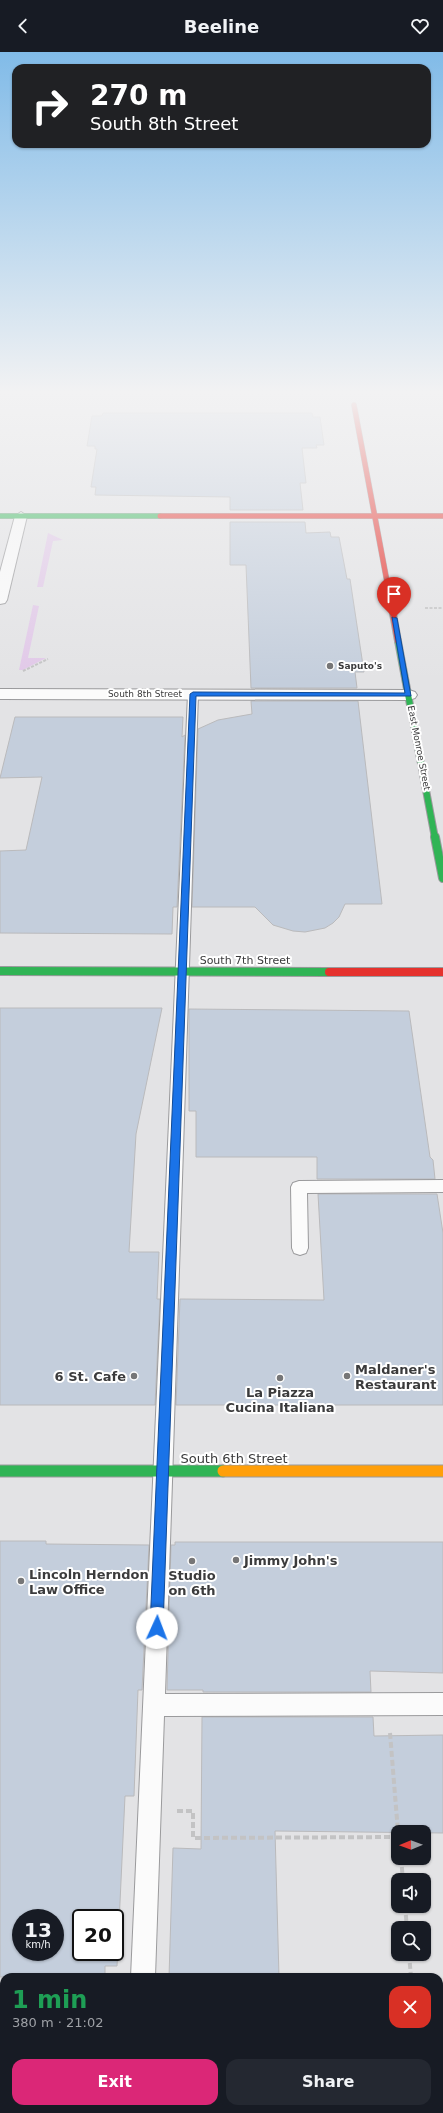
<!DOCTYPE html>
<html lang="en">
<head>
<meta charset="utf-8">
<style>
	body { margin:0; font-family:"DejaVu Sans",sans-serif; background:#242831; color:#f1f3f6; height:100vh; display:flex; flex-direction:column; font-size:15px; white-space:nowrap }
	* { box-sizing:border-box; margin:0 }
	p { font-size:13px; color:#9ea1a6 }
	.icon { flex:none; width:22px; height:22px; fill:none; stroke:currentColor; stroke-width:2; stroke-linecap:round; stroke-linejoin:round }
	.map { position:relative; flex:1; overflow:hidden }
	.panel { position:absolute; left:0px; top:1921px; width:443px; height:140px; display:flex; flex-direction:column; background:#171b24; border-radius:12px 12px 0 0; box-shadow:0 1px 3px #0004 }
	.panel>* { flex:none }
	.hud { position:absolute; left:12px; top:12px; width:419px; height:84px; border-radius:12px; box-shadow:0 1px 3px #0004; background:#202124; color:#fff; overflow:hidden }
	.needle { width:26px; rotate:269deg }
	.buttons { position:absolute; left:391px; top:1773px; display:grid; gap:8px }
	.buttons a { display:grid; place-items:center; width:40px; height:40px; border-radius:8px; background:#171b24; box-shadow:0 1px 3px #0004; font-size:20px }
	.speed { position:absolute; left:12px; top:1857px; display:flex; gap:8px; font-size:20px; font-weight:700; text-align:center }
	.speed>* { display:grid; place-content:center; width:52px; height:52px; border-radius:50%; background:#171b24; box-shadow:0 1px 3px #0004; line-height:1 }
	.speed small { font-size:10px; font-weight:400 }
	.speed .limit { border:2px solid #111; border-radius:6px; background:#fff; color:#111 }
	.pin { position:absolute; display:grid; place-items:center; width:34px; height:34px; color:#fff; margin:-41px -17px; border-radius:50% 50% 50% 0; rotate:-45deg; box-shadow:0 0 4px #0007 }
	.pin .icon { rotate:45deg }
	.me { position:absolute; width:44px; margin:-22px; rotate:2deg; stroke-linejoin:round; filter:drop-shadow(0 0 3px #0008) }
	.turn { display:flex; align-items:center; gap:14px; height:84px; padding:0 12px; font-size:18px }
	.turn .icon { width:52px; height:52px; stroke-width:2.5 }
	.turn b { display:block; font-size:28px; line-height:34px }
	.round { display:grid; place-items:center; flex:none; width:42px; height:42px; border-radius:12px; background:#242831 }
	.overview { display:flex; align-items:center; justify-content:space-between; height:68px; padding:0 12px }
	h1 { font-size:24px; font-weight:700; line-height:30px; color:#1e9e55 }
	.cta { display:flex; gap:8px; margin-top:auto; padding:8px 12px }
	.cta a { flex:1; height:46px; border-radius:12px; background:#db2777; color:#fff; font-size:16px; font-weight:700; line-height:46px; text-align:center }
	.cta a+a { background:#242831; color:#f1f3f6 }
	header { display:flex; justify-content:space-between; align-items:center; height:52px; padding:0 12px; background:#171b24; font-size:18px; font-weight:700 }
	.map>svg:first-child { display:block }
</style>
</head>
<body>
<header><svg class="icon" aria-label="back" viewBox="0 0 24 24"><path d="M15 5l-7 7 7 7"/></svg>Beeline<svg class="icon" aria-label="heart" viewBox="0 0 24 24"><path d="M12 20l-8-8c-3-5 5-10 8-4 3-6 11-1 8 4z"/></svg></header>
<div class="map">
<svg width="443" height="2061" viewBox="0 0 443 2061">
	<rect width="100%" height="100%" fill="#e3e3e5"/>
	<g fill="#e1c8e8">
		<path d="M 48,481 L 63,488 L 53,489 L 43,535 L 37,535 Z"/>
		<path d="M 33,553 L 39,554 L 28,606 L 46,606 L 23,618 L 19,618 Z"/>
	</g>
	<path fill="#87c5e9" d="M 327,2057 L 378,2057 L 379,2061 L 327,2061 Z"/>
	<g fill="#c4cedc" stroke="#bababc" fill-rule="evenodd">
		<path d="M 103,361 L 312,361 L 313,365 L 320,365 L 324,393 L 316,393 L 317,396 L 302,396 L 306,431 L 300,431 L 303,458 L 230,458 L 230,445 L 95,443 L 96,435 L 91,435 L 97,397 L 95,397 L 95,394 L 87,394 L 92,364 L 102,364 Z"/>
		<path d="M 230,470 L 305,470 L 306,481 L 330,480 L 331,485 L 339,485 L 347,527 L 350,527 L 364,620 L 355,620 L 357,636 L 251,636 L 246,513 L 230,513 Z"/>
		<path d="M 251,649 L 358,649 L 382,852 L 345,852 L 339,865 L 333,871 L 325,876 L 305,880 L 293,879 L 273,873 L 255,855 L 192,855 L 198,677 L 218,668 L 252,662 Z"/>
		<path d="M 15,665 L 183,665 L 182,685 L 185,683 L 177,855 L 173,855 L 172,882 L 0,881 L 0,799 L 26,798 L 42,725 L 0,726 Z"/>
		<path d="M 0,956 L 162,956 L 136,1082 L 129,1200 L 159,1200 L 157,1247 L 160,1247 L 155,1353 L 0,1353 Z"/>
		<path d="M 189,957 L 409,959 L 430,1105 L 433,1108 L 435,1127 L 317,1127 L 317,1105 L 196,1105 L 196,1059 L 189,1059 Z"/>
		<path d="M 318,1142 L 437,1142 L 443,1181 L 443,1353 L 176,1353 L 180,1247 L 324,1248 Z"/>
		<path d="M 0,1489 L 46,1489 L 46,1492 L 149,1493 L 142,1638 L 138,1638 L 134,1744 L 125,1744 L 117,1914 L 105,1914 L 105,1925 L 0,1925 ZM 21,1866 L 55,1866 L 55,1900 L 21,1900 ZM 81,1866 L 115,1866 L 115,1900 L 81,1900 Z"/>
		<path d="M 175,1490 L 443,1490 L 443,1621 L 370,1619 L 371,1640 L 203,1640 L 203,1638 L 167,1638 L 171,1493 L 175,1493 Z"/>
		<path d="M 202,1665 L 373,1665 L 374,1684 L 443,1683 L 443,1781 L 275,1779 L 279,1925 L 169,1925 L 173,1796 L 201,1797 Z"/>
	</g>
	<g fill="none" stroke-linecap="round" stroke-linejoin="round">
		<defs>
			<g id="lane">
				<path d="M 193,639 L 198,642 L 165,1642 L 443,1641 L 443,1663 L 164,1664 L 155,1925 L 131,1925 L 188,642 Z"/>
				<path d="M 443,1128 L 443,1140 L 307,1141 L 308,1196 L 306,1201 L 300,1203 L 294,1201 L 292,1196 L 291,1135 L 293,1131 L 299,1129 Z"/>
				<rect x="125" y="2057" width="26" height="4"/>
			</g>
			<g id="street">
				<path d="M 21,460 L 27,464 L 7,548 L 5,551 L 0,552 L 0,520 L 15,464 Z"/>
				<path d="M 0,637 L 409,638 L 415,640 L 417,643 L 415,646 L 409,648 L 0,647 Z"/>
			</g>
			<path id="fast-far3" d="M 0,464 L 160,464"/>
			<path id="fast-far2" d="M 398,589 L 435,786"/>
			<g id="fast-far1">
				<path d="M 435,785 L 443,826"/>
				<path d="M 0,919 L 329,920"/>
			</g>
			<path id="fast" d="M 0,1419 L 223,1419"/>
			<path id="slow" d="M 223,1419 L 443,1419"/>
			<g id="jam-far2">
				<path d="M 354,353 L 388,535"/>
				<path d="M 160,464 L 443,464"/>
			</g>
			<path id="jam-far1" d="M 388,534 L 398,589"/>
			<path id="jam" d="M 329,920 L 443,920"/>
		</defs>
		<use href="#lane" stroke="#9a9a9c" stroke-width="2"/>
		<use href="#street" stroke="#9a9a9c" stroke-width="2"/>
		<use href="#fast-far3" stroke="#9a9a9c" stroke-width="6"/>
		<use href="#fast-far2" stroke="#9a9a9c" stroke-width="8"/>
		<use href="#fast-far1" stroke="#9a9a9c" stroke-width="10"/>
		<use href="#fast" stroke="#9a9a9c" stroke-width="13"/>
		<use href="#slow" stroke="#9a9a9c" stroke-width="13"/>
		<use href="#jam-far2" stroke="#9a9a9c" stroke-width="6"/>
		<use href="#jam-far1" stroke="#9a9a9c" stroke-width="8"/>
		<use href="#jam" stroke="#9a9a9c" stroke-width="10"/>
		<g stroke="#c3c3c4" stroke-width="2" stroke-dasharray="3 1.5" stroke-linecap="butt">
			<path d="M 425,556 L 443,556"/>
			<path d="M 23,619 L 48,607"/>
		</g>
		<g stroke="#c3c3c4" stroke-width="4" stroke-dasharray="6 3" stroke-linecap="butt">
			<path d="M 390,1681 L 398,1780"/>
			<path d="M 177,1759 L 193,1759 L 193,1786 L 398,1785"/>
			<path d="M 401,1806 L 403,1828"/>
			<path d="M 405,1854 L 407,1876"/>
			<path d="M 409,1902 L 411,1925"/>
			<path d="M 422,2057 L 423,2061"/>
		</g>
		<use href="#lane" fill="#fbfbfb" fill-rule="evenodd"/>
		<use href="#street" fill="#fbfbfb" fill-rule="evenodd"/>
		<use href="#fast-far3" stroke="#30b455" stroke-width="5"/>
		<use href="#fast-far2" stroke="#30b455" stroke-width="6"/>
		<use href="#fast-far1" stroke="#30b455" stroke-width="8"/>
		<use href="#fast" stroke="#30b455" stroke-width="11"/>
		<use href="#slow" stroke="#ff9f0a" stroke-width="11"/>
		<use href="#jam-far2" stroke="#e5322d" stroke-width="5"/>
		<use href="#jam-far1" stroke="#e5322d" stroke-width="6"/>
		<use href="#jam" stroke="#e5322d" stroke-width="8"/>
	</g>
	<linearGradient id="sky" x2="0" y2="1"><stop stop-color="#81bbe8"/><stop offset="0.54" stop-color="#f2f2f3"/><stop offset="1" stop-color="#f2f2f3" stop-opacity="0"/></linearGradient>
	<rect width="443" height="629" fill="url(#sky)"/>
	<path fill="#1a73e8" stroke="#114b97" d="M 392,565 L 397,566 L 411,644 L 196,644 L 163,1576 L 161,1580 L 157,1582 L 152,1580 L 150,1576 L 190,642 L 193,640 L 405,641 Z"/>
	<g fill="#767677" stroke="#fff" stroke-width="1.5">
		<circle cx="330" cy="614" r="4"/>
		<circle cx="134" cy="1324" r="4"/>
		<circle cx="347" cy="1324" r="4"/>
		<circle cx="280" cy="1326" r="4"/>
		<circle cx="236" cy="1508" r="4"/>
		<circle cx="192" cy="1509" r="4"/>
		<circle cx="21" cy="1529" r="4"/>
	</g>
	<g text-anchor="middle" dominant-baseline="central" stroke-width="4" stroke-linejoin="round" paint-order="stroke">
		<g font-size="9" font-weight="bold" fill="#3b3b3c" stroke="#fff" text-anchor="start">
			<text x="338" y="614">Saputo's</text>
		</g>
		<g font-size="9" fill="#3b3b3c" stroke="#fff">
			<text x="145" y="642">South 8th Street</text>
			<text transform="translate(419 696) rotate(79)">East Monroe Street</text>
		</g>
		<g font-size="11" fill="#3b3b3c" stroke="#fff">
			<text x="245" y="908">South 7th Street</text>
		</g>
		<g font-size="13" font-weight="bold" fill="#3b3b3c" stroke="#fff" text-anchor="start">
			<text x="355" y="1317">Maldaner's<tspan x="355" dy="15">Restaurant</tspan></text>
			<text x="126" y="1324" text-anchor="end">6 St. Cafe</text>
			<text x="280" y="1340" text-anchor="middle">La Piazza<tspan x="280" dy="15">Cucina Italiana</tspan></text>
			<text x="244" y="1508">Jimmy John's</text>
			<text x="29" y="1522">Lincoln Herndon<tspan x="29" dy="15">Law Office</tspan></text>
			<text x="192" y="1523" text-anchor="middle">Studio<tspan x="192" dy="15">on 6th</tspan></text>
		</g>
		<g font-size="13" fill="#3b3b3c" stroke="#fff">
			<text x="234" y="1406">South 6th Street</text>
		</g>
	</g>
</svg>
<div class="buttons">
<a><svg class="needle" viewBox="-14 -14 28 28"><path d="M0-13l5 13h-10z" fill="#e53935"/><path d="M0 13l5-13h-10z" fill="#9ea1a6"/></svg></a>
<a><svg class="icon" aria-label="sound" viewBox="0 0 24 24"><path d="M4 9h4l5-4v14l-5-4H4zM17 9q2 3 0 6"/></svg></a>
<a><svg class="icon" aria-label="search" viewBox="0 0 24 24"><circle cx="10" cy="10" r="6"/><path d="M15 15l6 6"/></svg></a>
</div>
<div class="speed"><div>13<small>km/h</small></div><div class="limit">20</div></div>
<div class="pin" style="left:394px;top:566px;background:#d93025"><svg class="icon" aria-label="arrive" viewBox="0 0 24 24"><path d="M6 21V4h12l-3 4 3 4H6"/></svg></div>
<svg class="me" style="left:157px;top:1576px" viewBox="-20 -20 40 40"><circle r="19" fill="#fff"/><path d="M0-13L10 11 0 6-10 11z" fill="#1a73e8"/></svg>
<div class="hud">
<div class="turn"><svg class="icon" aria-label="right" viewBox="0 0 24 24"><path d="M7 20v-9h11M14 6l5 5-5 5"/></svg><div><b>270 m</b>South 8th Street</div></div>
</div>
<section class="panel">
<div class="overview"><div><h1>1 min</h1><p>380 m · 21:02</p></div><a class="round" style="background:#d93025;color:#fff"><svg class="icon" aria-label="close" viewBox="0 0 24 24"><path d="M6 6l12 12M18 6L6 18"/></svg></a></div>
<div class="cta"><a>Exit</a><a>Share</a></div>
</section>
</div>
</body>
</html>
